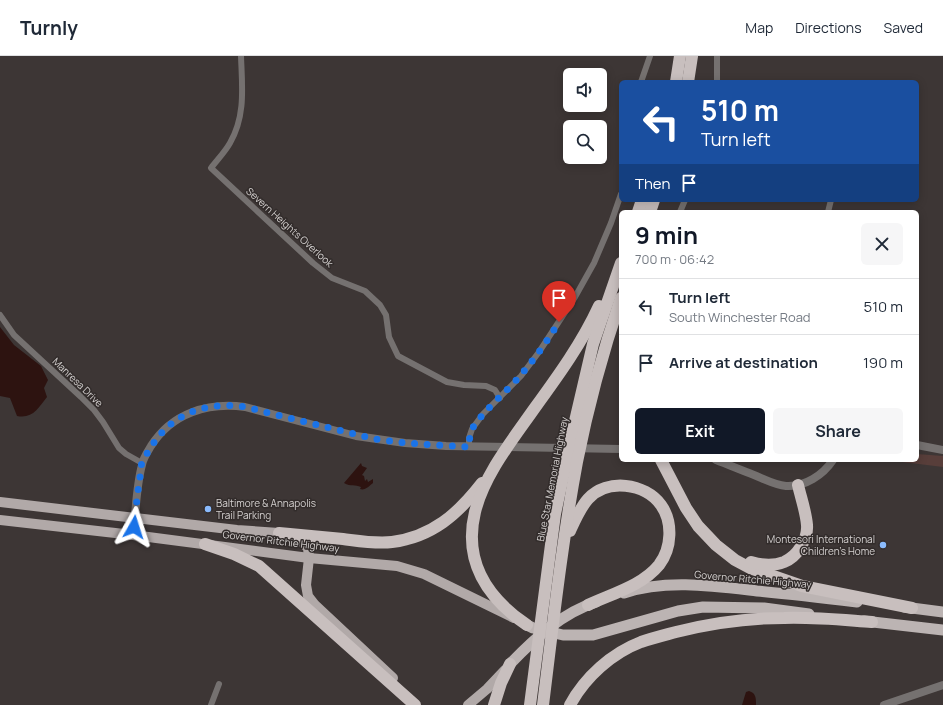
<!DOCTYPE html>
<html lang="en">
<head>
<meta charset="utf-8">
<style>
	body { margin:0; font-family:Manrope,sans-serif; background:#f6f6f7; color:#1f2937; height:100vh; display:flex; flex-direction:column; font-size:15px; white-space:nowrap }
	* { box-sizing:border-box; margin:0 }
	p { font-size:13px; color:#747a83 }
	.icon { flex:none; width:22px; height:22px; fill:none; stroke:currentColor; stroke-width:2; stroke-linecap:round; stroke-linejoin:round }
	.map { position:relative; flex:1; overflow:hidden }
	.details { position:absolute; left:619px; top:154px; width:300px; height:252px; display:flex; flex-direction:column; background:#fff; border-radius:6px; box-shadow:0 2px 10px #0003 }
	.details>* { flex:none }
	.hud { position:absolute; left:619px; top:24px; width:300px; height:122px; border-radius:6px; box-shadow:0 2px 10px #0003; background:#1a4fa0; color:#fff; overflow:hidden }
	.fabs { position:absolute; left:563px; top:12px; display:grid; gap:8px }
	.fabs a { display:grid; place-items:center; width:44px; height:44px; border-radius:6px; background:#fff; box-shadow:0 2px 10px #0003; font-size:20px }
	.pin { position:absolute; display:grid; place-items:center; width:34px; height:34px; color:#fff; margin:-41px -17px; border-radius:50% 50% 50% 0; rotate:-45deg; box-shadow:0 0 4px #0007 }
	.pin .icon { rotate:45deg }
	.me { position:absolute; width:44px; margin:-22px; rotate:6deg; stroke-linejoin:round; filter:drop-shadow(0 0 3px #0008) }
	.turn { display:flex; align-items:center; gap:14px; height:84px; padding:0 16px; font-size:18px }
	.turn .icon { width:52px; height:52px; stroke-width:2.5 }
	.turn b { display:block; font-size:28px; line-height:34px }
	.then { display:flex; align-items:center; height:38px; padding:0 16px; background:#0003; gap:8px; font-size:15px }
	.round { display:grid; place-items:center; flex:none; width:42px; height:42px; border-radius:6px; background:#f6f6f7 }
	.head { display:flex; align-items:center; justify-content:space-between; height:68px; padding:0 16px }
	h1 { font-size:24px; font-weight:700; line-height:30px; color:#111827 }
	.cta { display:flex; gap:8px; margin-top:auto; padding:8px 16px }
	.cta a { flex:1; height:46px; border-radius:6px; background:#111827; color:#fff; font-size:16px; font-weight:700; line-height:46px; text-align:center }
	.cta a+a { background:#f6f6f7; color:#1f2937 }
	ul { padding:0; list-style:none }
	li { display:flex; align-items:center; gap:12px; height:56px; padding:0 16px; border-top:1px solid #e0e1e3 }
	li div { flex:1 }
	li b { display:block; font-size:15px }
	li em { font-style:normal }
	header { display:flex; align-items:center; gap:24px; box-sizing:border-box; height:56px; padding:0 20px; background:#fff; border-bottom:1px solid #e0e1e3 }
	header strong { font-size:19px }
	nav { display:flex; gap:22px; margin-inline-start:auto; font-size:14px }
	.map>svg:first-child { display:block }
</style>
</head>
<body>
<header>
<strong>Turnly</strong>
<nav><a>Map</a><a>Directions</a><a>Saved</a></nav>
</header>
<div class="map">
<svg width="943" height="649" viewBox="0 0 943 649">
	<rect width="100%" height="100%" fill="#3d3635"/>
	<path fill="#583e3a" d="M 917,398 L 943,400 L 943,411 L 886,404 L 917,404 Z"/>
	<g fill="#2d1310">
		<path d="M 0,271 L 14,289 L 41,310 L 48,324 L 44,332 L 47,341 C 38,352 33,363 17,360 L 10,342 L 0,340 Z"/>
		<path d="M 361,407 L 362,410 L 367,412 L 362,419 L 364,420 L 365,425 L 367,423 L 368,426 L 373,423 L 373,427 C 369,430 365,435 360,433 L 361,431 C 355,428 351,431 344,427 Z"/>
		<path d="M 749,635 C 756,637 756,642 756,649 L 742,649 L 746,636 Z"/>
	</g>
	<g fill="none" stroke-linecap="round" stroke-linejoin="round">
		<g stroke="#757170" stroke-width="6">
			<path d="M 241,0 C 242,30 246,59 230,87 C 225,96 217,104 211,112 L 313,207 L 332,222 L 365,235 L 380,249 L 386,259 L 389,281 L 398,300 L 447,326 L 464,329 L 486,330 L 495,334 L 500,342"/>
			<path d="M 717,0 L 717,26"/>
			<path d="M 641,26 L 650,0"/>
			<path d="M 680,156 L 685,144"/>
			<path d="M 828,156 L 831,144"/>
			<path d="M 0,259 L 14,279 L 81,341 L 94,354 L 103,366 L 119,392 L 126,398 L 142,407"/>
			<path d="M 469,391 L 469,382 L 472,373 L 483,358 L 521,320 L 539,296 L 575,241 L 594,207 L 611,167 L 621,138"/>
			<path d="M 211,649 L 219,628"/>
		</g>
		<g stroke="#757170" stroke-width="8">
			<path d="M 917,389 L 943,394"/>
			<path d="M 716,404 C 729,409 741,414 754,419 C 764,423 775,429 786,430 C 805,431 823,419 833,404"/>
			<path d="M 133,479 C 136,456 136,431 142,409 C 143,402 148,395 151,390 C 172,357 208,346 245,351 L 356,380 L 405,387 L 446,390 L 621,393"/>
			<path d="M 884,649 L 943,629"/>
		</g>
		<g stroke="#b1a9a8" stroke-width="10">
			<path d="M 0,446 L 237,474 L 279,477 L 301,485 L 308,492 L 309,502 L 306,529 L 308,540 L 315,549 L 393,622"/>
			<path d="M 0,464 L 133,479 L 309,502 L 397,510 L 424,518 L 514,562"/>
			<path d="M 468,649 L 487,633 L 505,614"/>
		</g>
		<g stroke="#bcb4b3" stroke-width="11">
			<path d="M 624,537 C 665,523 714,530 757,535 C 790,538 824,542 857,546"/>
			<path d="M 904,551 L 943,556"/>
			<path d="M 864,565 L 943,574"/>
			<path d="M 527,569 L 533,572 L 563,579 L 593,579 L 678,555 L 703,551 L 764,552 L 809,558"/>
			<path d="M 510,608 C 534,583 562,557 596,546"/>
		</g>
		<g stroke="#c8bfbe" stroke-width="12">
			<path d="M 676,26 L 680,0"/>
			<path d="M 688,26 L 692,0"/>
			<path d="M 638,156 L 642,144"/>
			<path d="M 650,156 L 654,144"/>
			<path d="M 661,404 L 686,452 L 698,470 L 716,489 L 735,504 L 750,512 L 802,530 L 912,552"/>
			<path d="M 570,475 C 575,464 580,452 588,443 C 607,422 645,427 661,449 C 673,466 672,492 659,509 C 642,530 611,538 588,549"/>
			<path d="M 279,477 C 300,479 322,481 343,483 C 359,485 376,488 392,486 C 432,481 458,458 482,427"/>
			<path d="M 205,488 L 234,498 L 259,510 L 415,649"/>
			<path d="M 751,506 C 761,509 774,510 784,506 C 798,500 808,483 807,469 C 806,456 801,442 798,429"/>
			<path d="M 527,569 C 487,542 463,505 475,456 C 484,419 513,383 534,353 C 558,320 582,287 599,250"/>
			<path d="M 494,649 L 501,627 L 510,608"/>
			<path d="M 530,649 L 555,458 L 572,378 L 593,288 L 621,207"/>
			<path d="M 543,649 C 553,568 562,486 577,406 C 588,350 603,295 621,242"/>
			<path d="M 570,649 C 585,621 612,597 641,586 C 653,582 665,579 676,576 C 712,567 748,562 784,562 C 814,561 843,564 872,566"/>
		</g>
	</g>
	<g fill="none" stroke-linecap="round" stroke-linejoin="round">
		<path stroke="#1a73e8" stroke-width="7" stroke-dasharray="0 12.6" d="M 134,471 C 136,454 137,438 140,422 C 140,417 140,412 142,407 C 144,402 148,396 151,391 C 172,357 207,345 245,351 L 375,383 L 405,387 L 469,391 C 469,385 470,378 472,373 C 482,356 506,336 519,321 C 534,304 547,285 559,266"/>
	</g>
	<g fill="#8abafc" stroke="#322c2b" stroke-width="1.5">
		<circle cx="208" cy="453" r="4"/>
		<circle cx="883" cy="489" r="4"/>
	</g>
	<g text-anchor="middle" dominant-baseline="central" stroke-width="3" stroke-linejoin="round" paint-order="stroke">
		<g font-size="10" fill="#d5d1d0" stroke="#322c2b">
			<text transform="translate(290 171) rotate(42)">Severn Heights Overlook</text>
			<text transform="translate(78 326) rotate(44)">Manresa Drive</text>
			<text transform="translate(552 423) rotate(-79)">Blue Star Memorial Highway</text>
			<text transform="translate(281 485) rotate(7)">Governor Ritchie Highway</text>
			<text transform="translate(753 523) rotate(5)">Governor Ritchie Highway</text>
		</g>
		<g font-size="10" fill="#d5d1d0" stroke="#322c2b" text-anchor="start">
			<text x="216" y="447">Baltimore &amp; Annapolis<tspan x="216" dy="12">Trail Parking</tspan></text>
			<text x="875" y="483" text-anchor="end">Montesori International<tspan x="875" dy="12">Children's Home</tspan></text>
		</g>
	</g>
</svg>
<div class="fabs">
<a><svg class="icon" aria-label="sound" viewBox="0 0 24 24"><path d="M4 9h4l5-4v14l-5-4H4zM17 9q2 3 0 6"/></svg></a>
<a><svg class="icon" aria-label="search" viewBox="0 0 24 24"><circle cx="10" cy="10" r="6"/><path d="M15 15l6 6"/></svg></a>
</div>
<div class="pin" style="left:559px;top:266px;background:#d93025"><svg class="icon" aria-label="arrive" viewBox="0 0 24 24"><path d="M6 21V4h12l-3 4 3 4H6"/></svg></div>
<svg class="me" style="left:134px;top:471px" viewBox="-20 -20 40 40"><path d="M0-17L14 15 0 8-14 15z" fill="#1a73e8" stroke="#fff" stroke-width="4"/></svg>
<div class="hud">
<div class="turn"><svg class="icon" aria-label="left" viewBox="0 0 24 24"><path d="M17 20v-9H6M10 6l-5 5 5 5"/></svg><div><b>510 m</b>Turn left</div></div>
<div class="then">Then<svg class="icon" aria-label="arrive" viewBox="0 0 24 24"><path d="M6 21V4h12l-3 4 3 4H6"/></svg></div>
</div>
<section class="details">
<div class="head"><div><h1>9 min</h1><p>700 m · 06:42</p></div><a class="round"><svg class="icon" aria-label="close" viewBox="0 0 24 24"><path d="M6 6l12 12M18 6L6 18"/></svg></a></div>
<ul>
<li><svg class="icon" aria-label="left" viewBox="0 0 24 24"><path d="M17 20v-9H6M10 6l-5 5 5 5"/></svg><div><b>Turn left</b><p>South Winchester Road</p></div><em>510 m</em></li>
<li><svg class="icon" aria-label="arrive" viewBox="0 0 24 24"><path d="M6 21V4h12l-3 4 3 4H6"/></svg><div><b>Arrive at destination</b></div><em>190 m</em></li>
</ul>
<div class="cta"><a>Exit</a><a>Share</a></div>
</section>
</div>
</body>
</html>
